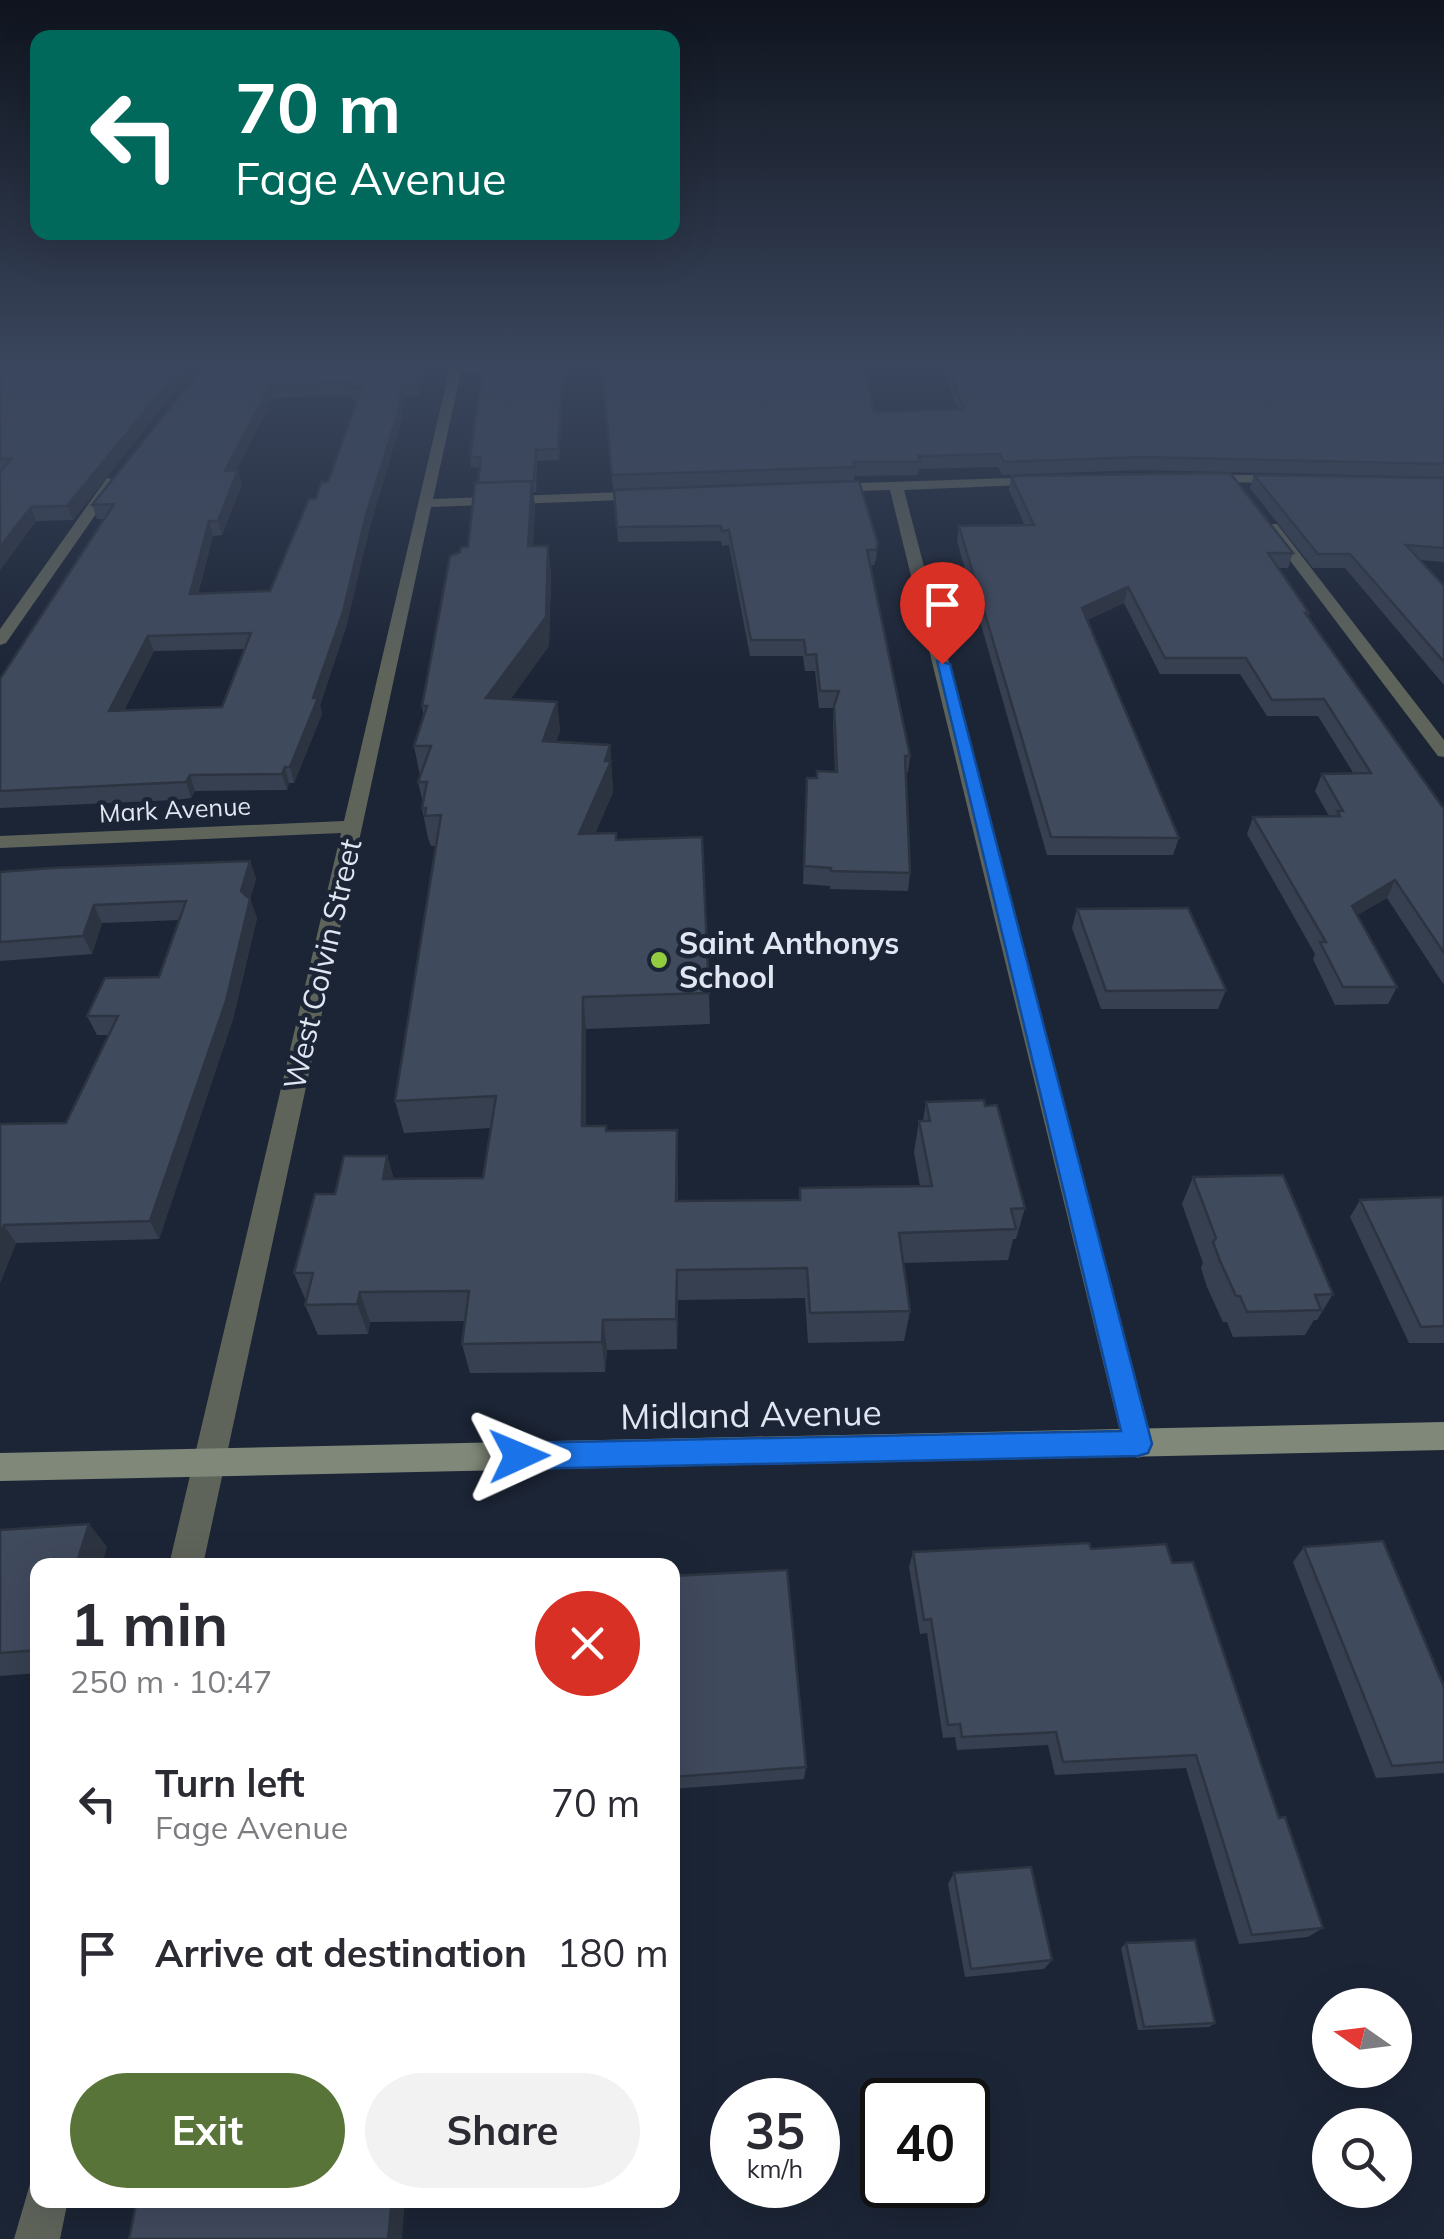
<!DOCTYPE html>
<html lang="en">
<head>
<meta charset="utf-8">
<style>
	body { margin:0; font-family:Mulish,sans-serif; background:#f2f2f3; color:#2b2b33; height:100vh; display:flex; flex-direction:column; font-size:38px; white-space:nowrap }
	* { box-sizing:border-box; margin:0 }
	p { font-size:32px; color:#7c7c81 }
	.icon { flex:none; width:55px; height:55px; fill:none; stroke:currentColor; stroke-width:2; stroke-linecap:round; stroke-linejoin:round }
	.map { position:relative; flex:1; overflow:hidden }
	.details { position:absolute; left:30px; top:1558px; width:650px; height:650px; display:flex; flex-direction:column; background:#fff; border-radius:20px; box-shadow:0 10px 40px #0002 }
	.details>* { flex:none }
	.top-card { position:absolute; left:30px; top:30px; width:650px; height:210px; border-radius:20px; box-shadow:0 10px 40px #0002; background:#00695c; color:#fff; overflow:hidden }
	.needle { width:65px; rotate:284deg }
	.tools { position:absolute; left:1312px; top:1988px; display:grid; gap:20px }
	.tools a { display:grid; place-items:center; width:100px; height:100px; border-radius:50%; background:#fff; box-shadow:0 10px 40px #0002; font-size:50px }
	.speed { position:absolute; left:710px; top:2078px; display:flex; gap:20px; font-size:50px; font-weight:700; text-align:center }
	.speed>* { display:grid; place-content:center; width:130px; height:130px; border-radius:50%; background:#fff; box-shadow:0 10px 40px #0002; line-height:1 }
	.speed small { font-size:25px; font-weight:400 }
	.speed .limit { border:5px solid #111; border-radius:15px; background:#fff; color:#111 }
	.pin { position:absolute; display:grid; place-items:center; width:85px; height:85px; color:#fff; margin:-102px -42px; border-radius:50% 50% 50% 0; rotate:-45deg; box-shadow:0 0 10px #0007 }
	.pin .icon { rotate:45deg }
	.me { position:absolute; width:110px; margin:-55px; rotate:89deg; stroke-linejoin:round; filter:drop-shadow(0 0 8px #0008) }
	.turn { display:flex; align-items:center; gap:35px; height:210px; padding:0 40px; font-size:45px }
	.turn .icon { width:130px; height:130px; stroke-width:2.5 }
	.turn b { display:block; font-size:70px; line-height:85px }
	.round { display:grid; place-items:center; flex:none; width:105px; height:105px; border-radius:52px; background:#f2f2f3 }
	.head { display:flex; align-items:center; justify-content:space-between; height:170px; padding:0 40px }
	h1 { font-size:60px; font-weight:700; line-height:75px }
	.button { display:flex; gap:20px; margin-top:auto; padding:20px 40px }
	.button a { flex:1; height:115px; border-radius:60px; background:#597438; color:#fff; font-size:40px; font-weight:700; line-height:115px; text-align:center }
	.button a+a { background:#f2f2f3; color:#2b2b33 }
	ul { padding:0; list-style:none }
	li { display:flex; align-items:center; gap:30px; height:150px; padding:0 40px }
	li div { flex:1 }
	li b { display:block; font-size:38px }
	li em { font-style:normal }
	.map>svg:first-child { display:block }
</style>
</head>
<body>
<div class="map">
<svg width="1444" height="2239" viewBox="0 0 1444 2239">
	<rect width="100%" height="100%" fill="#1c2536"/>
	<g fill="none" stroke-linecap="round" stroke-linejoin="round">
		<g fill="#5f645b" fill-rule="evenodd">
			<path d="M 451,363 L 644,363 L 638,366 L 461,372 L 433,499 L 649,491 L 656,495 L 649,499 L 431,507 L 203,1565 L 169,1565 L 341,833 L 0,848 L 0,836 L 344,821 Z"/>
			<path d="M 1198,475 L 1283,475 L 1290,479 L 1283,483 L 1203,482 L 1196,478 Z"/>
			<path d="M 1043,477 L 1048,478 L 1048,484 L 904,490 L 1153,1444 L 1149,1454 L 1138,1458 L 1127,1454 L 1123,1444 L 890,490 L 829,492 L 822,488 L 829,484 Z"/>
			<path d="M 107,478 L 119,481 L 6,643 L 0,645 L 0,629 Z"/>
			<path d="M 1267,524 L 1277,524 L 1444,740 L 1444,757 L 1438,756 L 1267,530 Z"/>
			<path d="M 38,2181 L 38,2200 L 68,2200 L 60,2239 L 14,2239 L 30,2184 Z"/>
		</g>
		<path fill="#808879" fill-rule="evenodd" d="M 1444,1422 L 1444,1450 L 0,1481 L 0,1453 Z"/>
	</g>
	<g fill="#374050" fill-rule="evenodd">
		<path d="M 0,363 L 197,363 L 73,520 L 36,521 L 0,570 Z"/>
		<path d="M 206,363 L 428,363 L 418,396 L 404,397 L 401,422 L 369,530 L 346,627 L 320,705 L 322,714 L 294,783 L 289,783 L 287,790 L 195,791 L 191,798 L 175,800 L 0,808 L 0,679 L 104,519 L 97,519 L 92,505 ZM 351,395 L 352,400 L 358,400 L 328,482 L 316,499 L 270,591 L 198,594 L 213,536 L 222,535 L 242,484 L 236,471 L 273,398 ZM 245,649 L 222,707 L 124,710 L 154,651 Z"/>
		<path d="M 601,363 L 874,412 L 958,410 L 942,368 L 942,363 L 1444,363 L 1444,477 L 1141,470 L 1002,475 L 998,467 L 919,469 L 918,475 L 854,476 L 854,480 L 613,489 Z"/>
		<path d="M 563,368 L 564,378 L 559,460 L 537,461 L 536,492 L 533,492 L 535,507 L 533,546 L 548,546 L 551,574 L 549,646 L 510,699 L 557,702 L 560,731 L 556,741 L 610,745 L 613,792 L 595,833 L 616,840 L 709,993 L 710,1024 L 586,1029 L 586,1126 L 606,1126 L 607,1131 L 677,1130 L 678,1201 L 799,1200 L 800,1188 L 920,1186 L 914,1152 L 919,1121 L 923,1121 L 926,1102 L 985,1106 L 1025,1208 L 1016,1239 L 1013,1239 L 1008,1260 L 903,1263 L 910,1311 L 904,1341 L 808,1343 L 805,1298 L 678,1300 L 677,1349 L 607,1350 L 605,1372 L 470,1373 L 462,1344 L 465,1321 L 370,1322 L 368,1334 L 318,1335 L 305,1305 L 306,1301 L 294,1273 L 335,1194 L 387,1156 L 394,1179 L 483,1178 L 491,1128 L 404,1133 L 395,1101 L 436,846 L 431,846 L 428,838 L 422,808 L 423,803 L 418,782 L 420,776 L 414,746 L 424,717 L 422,706 L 460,552 L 468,547 L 480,468 L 471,467 L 470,456 Z"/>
		<path d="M 1254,475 L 1444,478 L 1444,562 L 1420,560 L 1444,586 L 1444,685 L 1345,568 L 1313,568 L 1250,488 Z"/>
		<path d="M 1011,476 L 1293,553 L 1288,568 L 1278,568 L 1309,613 L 1308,618 L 1444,809 L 1444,985 L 1387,898 L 1357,915 L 1397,987 L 1388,1004 L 1335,1005 L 1313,959 L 1315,954 L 1247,834 L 1253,817 L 1329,816 L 1315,791 L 1322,774 L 1354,774 L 1318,716 L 1267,716 L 1240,674 L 1160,674 L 1124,603 L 1087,620 L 1179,838 L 1173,855 L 1047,855 L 957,541 L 959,526 L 1025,526 L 1009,490 Z"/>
		<path d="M 614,490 L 878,544 L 876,559 L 874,565 L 870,565 L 910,756 L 908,772 L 906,772 L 910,873 L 908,891 L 830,889 L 830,886 L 803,884 L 807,778 L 817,778 L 835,772 L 833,723 L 834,708 L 819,708 L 815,671 L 805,671 L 803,656 L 750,656 L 729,545 L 722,546 L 721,541 L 618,542 Z"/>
		<path d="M 250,861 L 256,879 L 250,899 L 257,918 L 233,1019 L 159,1239 L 16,1243 L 0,1283 L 0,1124 L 66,1123 L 109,1035 L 97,1035 L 87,1016 L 159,977 L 179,920 L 102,923 L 92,954 L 0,961 L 0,872 Z"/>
		<path d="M 1077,909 L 1226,990 L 1218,1009 L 1101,1009 L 1072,928 Z"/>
		<path d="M 1193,1177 L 1333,1294 L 1317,1320 L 1314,1320 L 1305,1335 L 1233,1337 L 1227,1322 L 1223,1322 L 1207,1287 L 1201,1268 L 1203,1263 L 1182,1204 Z"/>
		<path d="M 1444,1198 L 1444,1343 L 1409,1343 L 1350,1217 L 1360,1200 Z"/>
		<path d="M 89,1524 L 107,1547 L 38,1565 L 38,1673 L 0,1676 L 0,1530 Z"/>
		<path d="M 1304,1547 L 1444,1687 L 1444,1773 L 1376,1778 L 1293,1562 Z"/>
		<path d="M 1091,1549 L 1172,1563 L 1323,1928 L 1308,1937 L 1239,1944 L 1186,1768 L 1055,1775 L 1048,1745 L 957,1750 L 955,1737 L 943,1738 L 927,1633 L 920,1634 L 909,1567 L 913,1552 Z"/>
		<path d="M 672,1576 L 806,1767 L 804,1779 L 672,1789 Z"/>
		<path d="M 954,1873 L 1052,1960 L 1044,1969 L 965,1977 L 948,1884 Z"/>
		<path d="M 1126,1943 L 1215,2023 L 1209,2027 L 1138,2030 L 1121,1948 Z"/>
	</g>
	<g fill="#2d3441">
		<path d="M 184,363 L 197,363 L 73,520 L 67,506 Z"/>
		<path d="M 423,363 L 428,363 L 418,396 L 416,384 Z"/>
		<path d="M 563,368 L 564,378 L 559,460 L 558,449 Z"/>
		<path d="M 402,384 L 404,397 L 401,422 L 369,530 L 346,627 L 320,705 L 322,714 L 294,783 L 290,767 L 313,698 Z"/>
		<path d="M 270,386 L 273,398 L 229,485 L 225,471 Z"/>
		<path d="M 238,470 L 242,484 L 222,535 L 218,521 Z"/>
		<path d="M 532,481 L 535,507 L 531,573 L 528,546 Z"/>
		<path d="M 31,507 L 36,521 L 0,570 L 0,547 Z"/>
		<path d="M 209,521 L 213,536 L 194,609 L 190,594 Z"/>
		<path d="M 548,546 L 551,574 L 549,646 L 490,728 L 486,698 Z"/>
		<path d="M 1128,587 L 1124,603 L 1078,624 L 1082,608 Z"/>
		<path d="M 148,636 L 154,651 L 116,727 L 109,711 Z"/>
		<path d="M 557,702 L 560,731 L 547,770 L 543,741 Z"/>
		<path d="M 610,745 L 613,792 L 582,865 L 579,834 Z"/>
		<path d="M 285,767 L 289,783 L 287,790 L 282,774 Z"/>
		<path d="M 190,775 L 195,791 L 191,798 L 186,782 Z"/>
		<path d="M 250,861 L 256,879 L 247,909 L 241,891 Z"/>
		<path d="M 1395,880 L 1387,898 L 1344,923 L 1352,906 Z"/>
		<path d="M 250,899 L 257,918 L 233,1019 L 159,1239 L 150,1221 Z"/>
		<path d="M 94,905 L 102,923 L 92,954 L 83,936 Z"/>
		<path d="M 583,997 L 586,1029 L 586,1157 L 582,1126 Z"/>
		<path d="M 677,1130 L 678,1161 L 677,1232 L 676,1201 Z"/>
		<path d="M 387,1156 L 396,1187 L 383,1179 Z"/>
		<path d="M 4,1225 L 16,1243 L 0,1283 L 0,1235 Z"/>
		<path d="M 677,1270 L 678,1300 L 677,1349 L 676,1319 Z"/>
		<path d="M 360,1292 L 370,1322 L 368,1334 L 357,1304 Z"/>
		<path d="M 603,1320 L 607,1350 L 605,1372 L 602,1342 Z"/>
		<path d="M 89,1524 L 107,1547 L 102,1565 L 76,1565 Z"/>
		<path d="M 392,2200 L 405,2200 L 402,2239 L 388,2239 Z"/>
	</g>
	<g fill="#404a5d" stroke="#2d3441" stroke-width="2.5" fill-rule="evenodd">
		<path d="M 0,363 L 184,363 L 67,506 L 31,507 L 0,547 L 0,472 L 11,459 L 0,459 Z"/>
		<path d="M 206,363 L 423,363 L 416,384 L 402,384 L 399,409 L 366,515 L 343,612 L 313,698 L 318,698 L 290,767 L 285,767 L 282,774 L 190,775 L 186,782 L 0,791 L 0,679 L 114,504 L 92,505 ZM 351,382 L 349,388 L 362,387 L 328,482 L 321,482 L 316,499 L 309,499 L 270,591 L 190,594 L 209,521 L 218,521 L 238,470 L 225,471 L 270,386 ZM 251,633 L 222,707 L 109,711 L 148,636 Z"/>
		<path d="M 601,363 L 863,363 L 874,412 L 964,409 L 946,363 L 1444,363 L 1444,464 L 1144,457 L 1004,462 L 1000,454 L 918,456 L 920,462 L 853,462 L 855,467 L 612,475 Z"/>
		<path d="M 563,368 L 558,449 L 536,450 L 534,481 L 478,483 L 481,458 L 470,456 L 482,372 Z"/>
		<path d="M 1230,473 L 1293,553 L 1268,553 L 1309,613 L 1305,613 L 1444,809 L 1444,953 L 1395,880 L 1352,906 L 1397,987 L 1343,987 L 1320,942 L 1326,942 L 1253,817 L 1340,816 L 1337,811 L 1343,811 L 1322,774 L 1371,773 L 1324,699 L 1272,700 L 1246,658 L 1165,658 L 1128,587 L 1082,608 L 1179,838 L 1051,837 L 959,526 L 1034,525 L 1011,476 Z"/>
		<path d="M 1254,475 L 1444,478 L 1444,548 L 1406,545 L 1444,586 L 1444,662 L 1350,554 L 1318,554 Z"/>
		<path d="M 532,481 L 528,546 L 548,546 L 546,617 L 486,698 L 557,702 L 543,741 L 610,745 L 605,761 L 611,761 L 579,834 L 616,833 L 616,840 L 702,837 L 709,993 L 583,997 L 582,1126 L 606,1126 L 606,1131 L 677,1130 L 676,1201 L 800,1200 L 800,1188 L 932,1186 L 919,1121 L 930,1121 L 926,1102 L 984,1100 L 985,1106 L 997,1105 L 1025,1208 L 1011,1209 L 1016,1229 L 899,1233 L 910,1311 L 810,1313 L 807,1268 L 677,1270 L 676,1319 L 603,1320 L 602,1342 L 462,1344 L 469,1291 L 360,1292 L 357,1304 L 305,1305 L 313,1273 L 294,1273 L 315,1194 L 335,1194 L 344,1156 L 387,1156 L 383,1179 L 483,1178 L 496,1096 L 395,1101 L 441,815 L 425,816 L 426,808 L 422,808 L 427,782 L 418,782 L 431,746 L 414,746 L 427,706 L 422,706 L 450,556 L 460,552 L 461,547 L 468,547 L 475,483 Z"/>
		<path d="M 859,481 L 878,544 L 876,550 L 867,550 L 910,756 L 905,756 L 910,873 L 831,871 L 831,868 L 804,866 L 807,778 L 817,778 L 817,771 L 837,772 L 834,706 L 839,691 L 820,691 L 816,654 L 806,655 L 804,640 L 751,640 L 729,530 L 722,531 L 721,526 L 617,527 L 614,490 Z"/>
		<path d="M 250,861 L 241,891 L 250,899 L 226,1001 L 150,1221 L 4,1225 L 0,1235 L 0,1124 L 66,1123 L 118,1016 L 87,1016 L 105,978 L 159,977 L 186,901 L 94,905 L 83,936 L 0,942 L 0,872 L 51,868 Z"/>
		<path d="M 1188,908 L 1226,990 L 1106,991 L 1077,909 Z"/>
		<path d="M 1283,1175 L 1333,1294 L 1315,1295 L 1321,1310 L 1247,1312 L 1240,1296 L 1236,1296 L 1220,1261 L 1213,1242 L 1216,1238 L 1193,1177 Z"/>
		<path d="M 1443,1197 L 1444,1326 L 1421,1327 L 1360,1200 Z"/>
		<path d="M 89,1524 L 76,1565 L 38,1565 L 38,1650 L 0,1653 L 0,1530 Z"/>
		<path d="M 1383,1541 L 1444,1687 L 1444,1762 L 1392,1766 L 1304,1547 Z"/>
		<path d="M 1089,1543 L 1091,1549 L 1166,1544 L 1172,1563 L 1193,1562 L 1279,1818 L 1285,1817 L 1323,1928 L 1252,1935 L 1196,1755 L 1063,1762 L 1056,1732 L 962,1737 L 960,1724 L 948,1725 L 931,1619 L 924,1620 L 913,1552 Z"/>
		<path d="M 787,1570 L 806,1767 L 672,1777 L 672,1576 Z"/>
		<path d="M 1031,1867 L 1052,1960 L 971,1969 L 954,1873 Z"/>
		<path d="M 1195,1940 L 1215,2023 L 1144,2027 L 1126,1943 Z"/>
		<path d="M 137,2200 L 392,2200 L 388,2239 L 129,2239 Z"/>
	</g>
	<linearGradient id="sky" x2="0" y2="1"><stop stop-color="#0f141e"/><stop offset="0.54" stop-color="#3a465d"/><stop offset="1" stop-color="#3a465d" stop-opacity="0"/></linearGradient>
	<rect width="1444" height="676" fill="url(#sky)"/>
	<path fill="#1a73e8" stroke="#114b97" stroke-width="2.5" d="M 937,661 L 950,664 L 1152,1444 L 1148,1453 L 1138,1456 L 519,1469 L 509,1465 L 505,1456 L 509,1447 L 519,1443 L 1121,1431 Z"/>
	<circle fill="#91cd3f" stroke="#1c2536" stroke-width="4" cx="659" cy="960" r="10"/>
	<g text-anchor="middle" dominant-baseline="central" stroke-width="9" stroke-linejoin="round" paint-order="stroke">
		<g font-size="25" fill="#e0e6f2" stroke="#1c2536">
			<text transform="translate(175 809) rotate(-3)">Mark Avenue</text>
		</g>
		<g font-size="30" font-weight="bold" fill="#e0e6f2" stroke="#1c2536" text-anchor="start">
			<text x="679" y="943">Saint Anthonys<tspan x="679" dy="34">School</tspan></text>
		</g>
		<g font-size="30" fill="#e0e6f2" stroke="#1c2536">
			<text transform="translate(322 964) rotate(-77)">West Colvin Street</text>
		</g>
		<g font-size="35" fill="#e0e6f2" stroke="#1c2536">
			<text transform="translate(751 1414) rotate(-1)">Midland Avenue</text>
		</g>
	</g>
</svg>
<div class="tools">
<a><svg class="needle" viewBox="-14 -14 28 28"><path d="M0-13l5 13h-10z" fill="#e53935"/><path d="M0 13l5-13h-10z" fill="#7c7c81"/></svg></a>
<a><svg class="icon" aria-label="search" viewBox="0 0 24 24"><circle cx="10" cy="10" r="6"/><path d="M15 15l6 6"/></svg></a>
</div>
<div class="speed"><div>35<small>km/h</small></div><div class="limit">40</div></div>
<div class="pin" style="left:942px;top:664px;background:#d93025"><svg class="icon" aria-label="arrive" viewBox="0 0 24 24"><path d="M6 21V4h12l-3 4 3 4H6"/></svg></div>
<svg class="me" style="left:519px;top:1456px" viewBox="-20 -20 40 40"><path d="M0-17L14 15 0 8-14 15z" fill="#1a73e8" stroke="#fff" stroke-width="4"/></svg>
<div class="top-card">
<div class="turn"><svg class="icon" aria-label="left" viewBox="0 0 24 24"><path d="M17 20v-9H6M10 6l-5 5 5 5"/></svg><div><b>70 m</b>Fage Avenue</div></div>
</div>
<section class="details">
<div class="head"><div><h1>1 min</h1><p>250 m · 10:47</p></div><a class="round" style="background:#d93025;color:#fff"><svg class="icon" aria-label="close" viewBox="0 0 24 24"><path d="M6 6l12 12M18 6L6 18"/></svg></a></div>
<ul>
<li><svg class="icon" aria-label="left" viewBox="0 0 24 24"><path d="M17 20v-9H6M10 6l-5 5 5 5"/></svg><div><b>Turn left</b><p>Fage Avenue</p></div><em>70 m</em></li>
<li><svg class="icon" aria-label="arrive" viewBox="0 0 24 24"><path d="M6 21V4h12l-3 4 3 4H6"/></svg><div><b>Arrive at destination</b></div><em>180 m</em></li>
</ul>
<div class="button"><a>Exit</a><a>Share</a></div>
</section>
</div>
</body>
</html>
